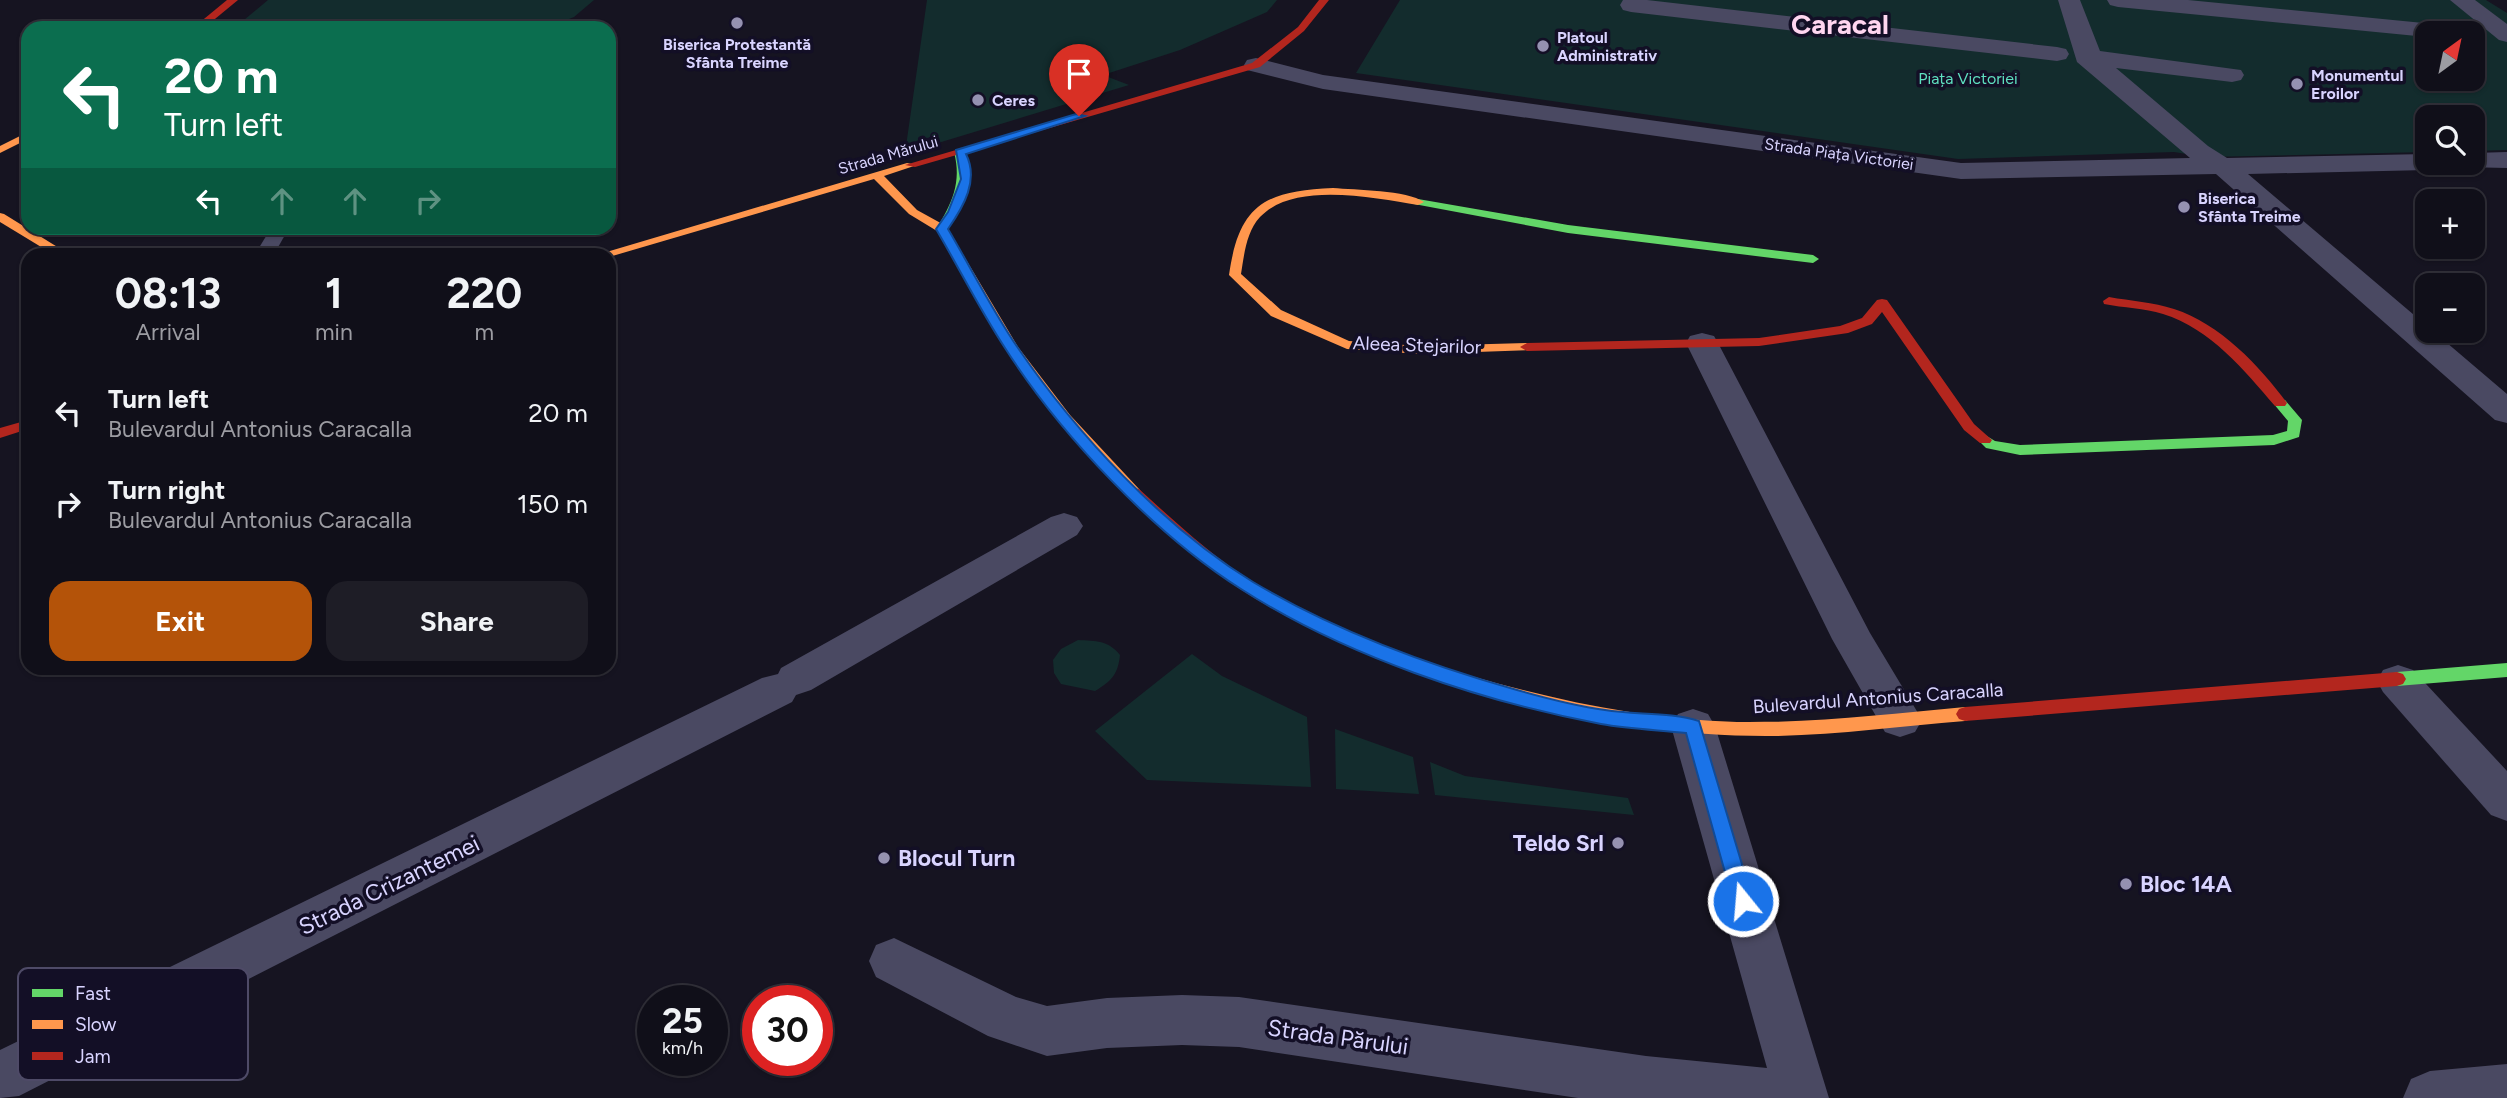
<!DOCTYPE html>
<html lang="en">
<head>
<meta charset="utf-8">
<style>
	body { margin:0; font-family:Figtree,sans-serif; background:#1e1d26; color:#f1f3f6; height:100vh; display:flex; flex-direction:column; font-size:26px; white-space:nowrap }
	* { box-sizing:border-box; margin:0 }
	p { font-size:23px; color:#9c9ca2 }
	.icon { flex:none; width:38px; height:38px; fill:none; stroke:currentColor; stroke-width:2; stroke-linecap:round; stroke-linejoin:round }
	.map { position:relative; flex:1; overflow:hidden }
	.details { position:absolute; left:21px; top:248px; width:595px; height:427px; display:flex; flex-direction:column; background:#100f19; border-radius:21px; box-shadow:0 2px 5px #0004,0 0 0 2px #302f38 }
	.details>* { flex:none }
	.hud { position:absolute; left:21px; top:21px; width:595px; height:214px; border-radius:21px; box-shadow:0 2px 5px #0004,0 0 0 2px #302f38; background:#0b6e4f; color:#fff; overflow:hidden }
	.needle { width:46px; rotate:33deg }
	.buttons { position:absolute; left:2415px; top:21px; display:grid; gap:14px }
	.buttons a { display:grid; place-items:center; width:70px; height:70px; border-radius:14px; background:#100f19; box-shadow:0 2px 5px #0004,0 0 0 2px #302f38; font-size:35px }
	.speed { position:absolute; left:637px; top:985px; display:flex; gap:14px; font-size:35px; font-weight:700; text-align:center }
	.speed>* { display:grid; place-content:center; width:91px; height:91px; border-radius:50%; background:#100f19; box-shadow:0 2px 5px #0004,0 0 0 2px #302f38; line-height:1 }
	.speed small { font-size:18px; font-weight:400 }
	.speed .limit { border:10px solid #d22; background:#fff; color:#111 }
	.pin { position:absolute; display:grid; place-items:center; width:60px; height:60px; color:#fff; margin:-72px -30px; border-radius:50% 50% 50% 0; rotate:-45deg; box-shadow:0 0 7px #0007 }
	.pin .icon { rotate:45deg }
	.me { position:absolute; width:77px; margin:-38px; rotate:343deg; stroke-linejoin:round; filter:drop-shadow(0 0 5px #0008) }
	.turn { display:flex; align-items:center; gap:24px; height:147px; padding:0 28px; font-size:32px }
	.turn .icon { width:91px; height:91px; stroke-width:2.5 }
	.turn b { display:block; font-size:49px; line-height:60px }
	.lanes { display:flex; align-items:center; height:66px; padding:0 28px; background:#0003; justify-content:center; gap:35px; direction:ltr }
	.lanes .off { opacity:.35 }
	.eta { display:flex; justify-content:space-evenly; align-items:center; height:119px; text-align:center }
	.eta b { font-size:42px; font-weight:700; line-height:49px }
	.action { display:flex; gap:14px; margin-top:auto; padding:14px 28px }
	.action a { flex:1; height:80px; border-radius:21px; background:#b45309; color:#fff; font-size:28px; font-weight:700; line-height:80px; text-align:center }
	.action a+a { background:#1e1d26; color:#f1f3f6 }
	ul { padding:0; list-style:none }
	li { display:flex; align-items:center; gap:21px; height:91px; padding:0 28px }
	li div { flex:1 }
	li b { display:block; font-size:26px }
	li em { font-style:normal }
	.map>svg:first-child { display:block }
</style>
</head>
<body>
<div class="map">
<svg width="2507" height="1098" viewBox="0 0 2507 1098">
	<rect width="100%" height="100%" fill="#161421"/>
	<g fill="#132c2d" fill-rule="evenodd">
		<path d="M 268,0 L 594,0 L 574,17 L 547,28 L 299,28 L 244,20 Z"/>
		<path d="M 927,0 L 1277,0 L 1267,12 L 1180,50 L 1103,75 L 1129,85 L 905,153 Z"/>
		<path d="M 1400,0 L 2486,0 L 2507,13 L 2507,150 L 2473,151 L 2473,117 L 2427,117 L 2427,152 L 2205,157 L 2174,152 L 1958,159 L 1356,73 ZM 2427,33 L 2473,33 L 2473,79 L 2427,79 Z"/>
		<path d="M 1078,640 C 1096,641 1108,640 1120,655 C 1118,674 1112,681 1095,691 L 1061,684 L 1054,673 L 1053,660 L 1061,649 Z"/>
		<path d="M 1192,654 L 1222,676 L 1307,717 L 1311,787 L 1147,780 L 1095,731 Z"/>
		<path d="M 1335,729 L 1413,757 L 1419,794 L 1336,789 Z"/>
		<path d="M 1430,762 L 1465,776 L 1628,798 L 1634,815 L 1435,795 Z"/>
	</g>
	<g fill="none" stroke-linecap="round" stroke-linejoin="round">
		<path fill="#4a4962" fill-rule="evenodd" d="M 271,228 L 289,228 L 273,256 L 254,256 Z"/>
		<g fill="#4a4962" fill-rule="evenodd">
			<path d="M 1623,0 L 1647,0 L 2057,47 L 2066,49 L 2069,54 L 2066,59 L 2057,61 L 1631,12 L 1623,10 L 1620,5 Z"/>
			<path d="M 2058,0 L 2080,0 L 2100,51 L 2241,70 L 2244,75 L 2241,80 L 2232,82 L 2116,68 L 2208,146 L 2227,158 L 2427,154 L 2427,163 L 2440,163 L 2437,168 L 2427,170 L 2248,174 L 2427,326 L 2427,331 L 2433,331 L 2507,394 L 2507,423 L 2495,420 L 2216,174 L 1961,179 L 1323,89 L 1247,70 L 1244,65 L 1247,60 L 1256,58 L 1323,75 L 1961,163 L 2190,158 L 2077,62 Z"/>
			<path d="M 2107,0 L 2188,0 L 2454,26 L 2462,28 L 2466,33 L 2427,33 L 2427,37 L 2118,7 L 2110,5 Z"/>
			<path d="M 2450,0 L 2475,0 L 2507,24 L 2507,42 L 2499,40 Z"/>
			<path d="M 2507,152 L 2507,168 L 2463,167 L 2461,163 L 2473,163 L 2473,153 Z"/>
			<path d="M 1702,333 L 1714,336 L 1718,343 L 1870,633 L 1915,708 L 1922,720 L 1915,732 L 1900,737 L 1885,732 L 1832,639 L 1686,343 L 1690,336 Z"/>
			<path d="M 1064,513 L 1077,517 L 1083,526 L 1077,535 L 811,690 L 796,695 L 792,702 L 19,1096 L 0,1098 L 0,1050 L 762,678 L 778,674 L 781,668 L 1051,517 Z"/>
			<path d="M 2398,665 L 2413,670 L 2507,771 L 2507,821 L 2491,815 L 2383,692 L 2377,681 L 2383,670 Z"/>
			<path d="M 1693,709 L 1708,714 L 1715,726 L 1829,1098 L 1578,1098 L 1239,1047 L 1182,1045 L 1107,1048 L 1047,1056 L 988,1036 L 876,977 L 869,961 L 876,945 L 894,938 L 1016,997 L 1047,1006 L 1107,998 L 1182,995 L 1239,997 L 1646,1056 L 1767,1068 L 1671,726 L 1678,714 Z"/>
			<path d="M 2507,1064 L 2507,1098 L 2403,1098 L 2411,1079 L 2430,1071 Z"/>
		</g>
		<g fill="#63d668" fill-rule="evenodd">
			<path d="M 960,149 L 966,152 C 974,183 963,206 946,232 L 942,233 L 936,229 C 952,204 962,182 954,152 Z"/>
			<path d="M 1418,199 L 1568,225 L 1813,255 L 1819,259 L 1813,263 L 1568,233 L 1414,204 L 1412,202 Z"/>
			<path d="M 2280,399 L 2285,400 L 2302,420 L 2299,437 L 2274,445 L 2020,455 L 1986,448 L 1978,440 L 1985,435 L 1995,441 L 2020,445 L 2273,435 L 2287,431 L 2288,421 L 2273,403 Z"/>
			<path d="M 2507,663 L 2507,677 L 2397,686 L 2391,684 L 2388,679 L 2391,674 L 2397,672 Z"/>
		</g>
		<g fill="#ff974d" fill-rule="evenodd">
			<path d="M 28,132 L 28,139 L 0,153 L 0,146 Z"/>
			<path d="M 907,163 L 917,165 L 884,176 L 917,210 L 946,226 L 1018,347 L 1070,415 L 1139,489 L 1142,493 L 1139,497 L 1129,497 L 1060,421 L 1007,351 L 937,231 L 909,214 L 874,179 L 609,257 L 593,256 Z"/>
			<path d="M 1333,188 C 1355,190 1407,190 1424,202 L 1418,205 C 1374,198 1294,181 1260,217 C 1246,232 1244,256 1241,274 L 1281,310 L 1349,341 L 1420,346 L 1527,343 L 1534,347 L 1532,350 L 1420,354 L 1347,349 L 1271,316 L 1229,275 C 1239,205 1264,191 1333,188 Z"/>
			<path d="M 0,213 L 4,214 L 72,256 L 56,256 L 0,222 Z"/>
			<path d="M 1471,676 C 1558,701 1647,720 1737,722 C 1814,723 1889,714 1965,707 L 1971,709 L 1974,714 L 1971,719 L 1965,721 C 1901,726 1838,735 1774,736 C 1669,737 1565,719 1465,688 L 1462,683 L 1465,678 Z"/>
		</g>
		<g fill="#b3261e" fill-rule="evenodd">
			<path d="M 227,0 L 238,0 L 204,28 L 193,28 Z"/>
			<path d="M 1319,0 L 1329,0 L 1304,31 L 1260,67 L 915,167 L 905,165 L 1252,63 L 1298,27 Z"/>
			<path d="M 2109,297 C 2131,301 2153,302 2174,309 C 2220,324 2259,365 2287,403 L 2285,406 L 2275,406 C 2244,370 2211,329 2163,314 C 2144,308 2124,308 2104,304 L 2103,301 Z"/>
			<path d="M 1882,299 L 1887,300 L 1974,424 L 1992,440 L 1990,443 L 1980,443 L 1964,430 L 1882,312 L 1872,324 L 1848,333 L 1759,346 L 1527,351 L 1520,347 L 1527,343 L 1759,338 L 1840,326 L 1862,318 L 1877,300 Z"/>
			<path d="M 28,420 L 28,429 L 0,438 L 0,428 Z"/>
			<path d="M 1134,488 L 1139,489 C 1175,522 1211,555 1251,581 C 1321,625 1399,654 1477,678 L 1480,683 L 1477,688 L 1471,690 C 1391,664 1311,635 1240,589 C 1200,563 1164,530 1129,497 L 1126,493 L 1129,489 Z"/>
			<path d="M 2397,672 L 2403,674 L 2406,679 L 2403,684 L 2397,686 L 1965,721 L 1959,719 L 1956,714 L 1959,709 L 1965,707 Z"/>
		</g>
	</g>
	<path fill="#1a73e8" stroke="#114b97" stroke-width="2" d="M 1076,114 L 1085,116 L 966,154 C 979,180 964,206 948,229 C 971,268 992,310 1018,348 C 1077,434 1163,527 1253,582 C 1335,631 1425,664 1517,690 C 1545,698 1576,706 1605,710 C 1635,715 1670,712 1699,721 L 1753,901 L 1750,907 L 1743,910 L 1736,907 L 1733,901 L 1686,733 C 1658,730 1629,729 1601,724 C 1480,701 1345,656 1241,589 C 1154,534 1060,434 1005,348 C 980,310 959,268 936,229 L 948,212 L 961,179 L 956,150 Z"/>
	<g fill="#9591b1" stroke="#130f26" stroke-width="2.5">
		<circle cx="737" cy="23" r="7"/>
		<circle cx="1543" cy="46" r="7"/>
		<circle cx="2297" cy="84" r="7"/>
		<circle cx="978" cy="100" r="7"/>
		<circle cx="2184" cy="207" r="7"/>
		<circle cx="1618" cy="843" r="7"/>
		<circle cx="884" cy="858" r="7"/>
		<circle cx="2126" cy="884" r="7"/>
	</g>
	<g text-anchor="middle" dominant-baseline="central" stroke-width="7" stroke-linejoin="round" paint-order="stroke">
		<g font-size="16" font-weight="bold" fill="#d9d4ff" stroke="#130f26" text-anchor="start">
			<text x="1557" y="37">Platoul<tspan x="1557" dy="18">Administrativ</tspan></text>
			<text x="737" y="44" text-anchor="middle">Biserica Protestantă<tspan x="737" dy="18">Sfânta Treime</tspan></text>
			<text x="2311" y="75">Monumentul<tspan x="2311" dy="18">Eroilor</tspan></text>
			<text x="992" y="100">Ceres</text>
			<text x="2198" y="198">Biserica<tspan x="2198" dy="18">Sfânta Treime</tspan></text>
		</g>
		<g font-size="16" fill="#5fe0c0" stroke="#130f26">
			<text x="1968" y="78">Piața Victoriei</text>
		</g>
		<g font-size="16" fill="#d9d4ff" stroke="#130f26">
			<text transform="translate(1839 154) rotate(8)">Strada Piața Victoriei</text>
			<text transform="translate(888 155) rotate(-16)">Strada Mărului</text>
		</g>
		<g font-size="19" fill="#d9d4ff" stroke="#130f26">
			<text transform="translate(1417 345) rotate(2)">Aleea Stejarilor</text>
			<text transform="translate(1878 698) rotate(-4)">Bulevardul Antonius Caracalla</text>
		</g>
		<g font-size="23" font-weight="bold" fill="#d9d4ff" stroke="#130f26" text-anchor="start">
			<text x="1604" y="843" text-anchor="end">Teldo Srl</text>
			<text x="898" y="858">Blocul Turn</text>
			<text x="2140" y="884">Bloc 14A</text>
		</g>
		<g font-size="23" fill="#d9d4ff" stroke="#130f26">
			<text transform="translate(389 885) rotate(-26)">Strada Crizantemei</text>
			<text transform="translate(1338 1037) rotate(8)">Strada Părului</text>
		</g>
		<g font-size="28" font-weight="bold" fill="#ffd6f0" stroke="#130f26">
			<text x="1840" y="24">Caracal</text>
		</g>
	</g>
	<rect x="18" y="968" width="230" height="112" rx="10" fill="#130f26" stroke="#4e4a67" stroke-width="2"/>
	<rect x="32" y="989" width="31" height="8" fill="#63d668"/>
	<rect x="32" y="1020" width="31" height="9" fill="#ff974d"/>
	<rect x="32" y="1052" width="31" height="8" fill="#b3261e"/>
	<g font-size="19" fill="#d9d4ff">
		<text x="75" y="1000">Fast</text>
		<text x="75" y="1031">Slow</text>
		<text x="75" y="1063">Jam</text>
	</g>
</svg>
<div class="buttons">
<a><svg class="needle" viewBox="-14 -14 28 28"><path d="M0-13l5 13h-10z" fill="#e53935"/><path d="M0 13l5-13h-10z" fill="#9c9ca2"/></svg></a>
<a><svg class="icon" aria-label="search" viewBox="0 0 24 24"><circle cx="10" cy="10" r="6"/><path d="M15 15l6 6"/></svg></a>
<a>+</a>
<a>−</a>
</div>
<div class="speed"><div>25<small>km/h</small></div><div class="limit">30</div></div>
<div class="pin" style="left:1079px;top:116px;background:#d93025"><svg class="icon" aria-label="arrive" viewBox="0 0 24 24"><path d="M6 21V4h12l-3 4 3 4H6"/></svg></div>
<svg class="me" style="left:1743px;top:901px" viewBox="-20 -20 40 40"><circle r="17" fill="#1a73e8" stroke="#fff" stroke-width="3"/><path d="M0-11L8 9 0 5-8 9z" fill="#fff"/></svg>
<div class="hud">
<div class="turn"><svg class="icon" aria-label="left" viewBox="0 0 24 24"><path d="M17 20v-9H6M10 6l-5 5 5 5"/></svg><div><b>20 m</b>Turn left</div></div>
<div class="lanes"><svg class="icon" aria-label="left" viewBox="0 0 24 24"><path d="M17 20v-9H6M10 6l-5 5 5 5"/></svg><svg class="icon off" aria-label="ahead" viewBox="0 0 24 24"><path d="M12 20V5M6 11l6-6 6 6"/></svg><svg class="icon off" aria-label="ahead" viewBox="0 0 24 24"><path d="M12 20V5M6 11l6-6 6 6"/></svg><svg class="icon off" aria-label="right" viewBox="0 0 24 24"><path d="M7 20v-9h11M14 6l5 5-5 5"/></svg></div>
</div>
<section class="details">
<div class="eta">
<div><b>08:13</b><p>Arrival</p></div>
<div><b>1</b><p>min</p></div>
<div><b>220</b><p>m</p></div>
</div>
<ul>
<li><svg class="icon" aria-label="left" viewBox="0 0 24 24"><path d="M17 20v-9H6M10 6l-5 5 5 5"/></svg><div><b>Turn left</b><p>Bulevardul Antonius Caracalla</p></div><em>20 m</em></li>
<li><svg class="icon" aria-label="right" viewBox="0 0 24 24"><path d="M7 20v-9h11M14 6l5 5-5 5"/></svg><div><b>Turn right</b><p>Bulevardul Antonius Caracalla</p></div><em>150 m</em></li>
</ul>
<div class="action"><a>Exit</a><a>Share</a></div>
</section>
</div>
</body>
</html>
